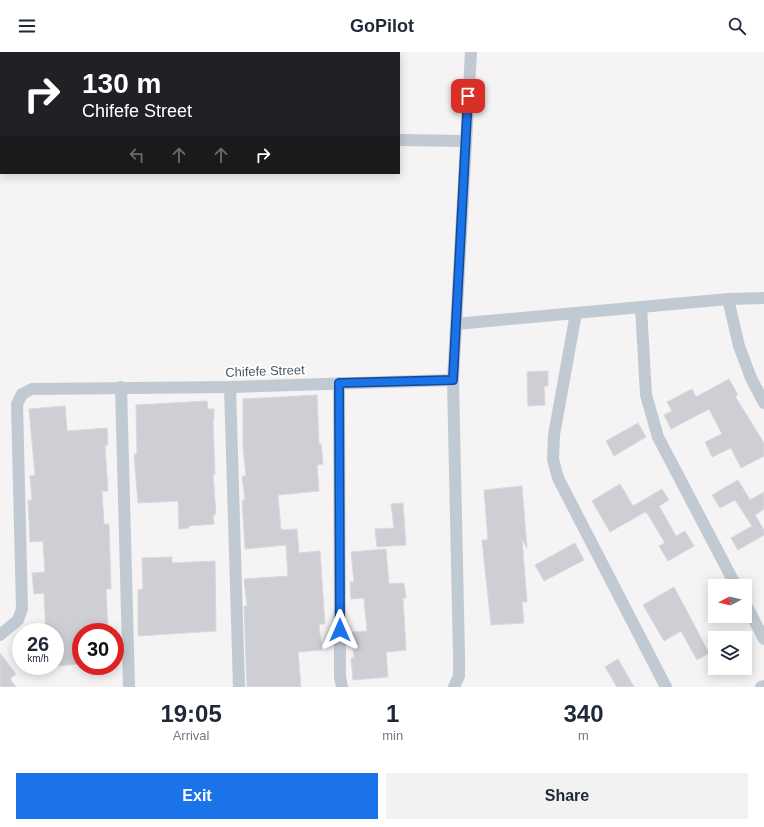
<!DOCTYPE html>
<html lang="en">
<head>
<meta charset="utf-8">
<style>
	body { margin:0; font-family:Arial,sans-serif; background:#f2f2f3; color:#1f2937; height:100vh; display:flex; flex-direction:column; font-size:15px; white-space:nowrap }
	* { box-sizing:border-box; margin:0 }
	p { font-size:13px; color:#747a83 }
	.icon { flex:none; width:22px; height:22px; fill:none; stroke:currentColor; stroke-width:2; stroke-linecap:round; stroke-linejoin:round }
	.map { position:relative; height:635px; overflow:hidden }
	.side { display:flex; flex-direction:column; background:#fff; flex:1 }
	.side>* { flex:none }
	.top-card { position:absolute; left:0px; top:0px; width:400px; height:122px; box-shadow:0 2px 10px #0003; background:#202124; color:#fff; overflow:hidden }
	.needle { width:26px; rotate:263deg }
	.tools { position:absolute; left:708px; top:527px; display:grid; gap:8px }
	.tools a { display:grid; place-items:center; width:44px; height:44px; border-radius:0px; background:#fff; box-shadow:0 2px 10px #0003; font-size:20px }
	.speed { position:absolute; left:12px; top:571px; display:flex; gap:8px; font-size:20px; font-weight:700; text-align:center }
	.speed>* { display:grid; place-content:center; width:52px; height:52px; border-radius:50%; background:#fff; box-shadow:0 2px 10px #0003; line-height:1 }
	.speed small { font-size:10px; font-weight:400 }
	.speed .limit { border:6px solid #d22; background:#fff; color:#111 }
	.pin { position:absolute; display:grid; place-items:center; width:34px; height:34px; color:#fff; margin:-17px; border-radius:8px; box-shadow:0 2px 6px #0006 }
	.me { position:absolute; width:44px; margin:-22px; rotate:0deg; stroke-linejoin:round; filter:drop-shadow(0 0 3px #0008) }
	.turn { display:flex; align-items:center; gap:14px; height:84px; padding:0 16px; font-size:18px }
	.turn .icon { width:52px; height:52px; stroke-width:2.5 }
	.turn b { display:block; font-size:28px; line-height:34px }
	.lanes { display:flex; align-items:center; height:38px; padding:0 16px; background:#0003; justify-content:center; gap:20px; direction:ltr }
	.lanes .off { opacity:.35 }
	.eta { display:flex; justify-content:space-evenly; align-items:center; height:68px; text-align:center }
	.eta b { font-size:24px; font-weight:700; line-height:28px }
	.primary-button { display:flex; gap:8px; margin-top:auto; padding:8px 16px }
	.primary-button a { flex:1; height:46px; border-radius:0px; background:#1a73e8; color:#fff; font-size:16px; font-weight:700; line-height:46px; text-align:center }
	.primary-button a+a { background:#f2f2f3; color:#1f2937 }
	header { display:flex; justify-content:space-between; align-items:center; height:52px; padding:0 16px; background:#fff; font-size:18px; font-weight:700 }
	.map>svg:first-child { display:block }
</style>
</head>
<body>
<header><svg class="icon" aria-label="menu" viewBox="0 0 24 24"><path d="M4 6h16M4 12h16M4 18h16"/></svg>GoPilot<svg class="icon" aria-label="search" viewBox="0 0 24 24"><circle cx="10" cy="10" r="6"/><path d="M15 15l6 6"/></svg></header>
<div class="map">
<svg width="764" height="635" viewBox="0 0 764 635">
	<rect width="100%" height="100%" fill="#f5f3f3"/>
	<g fill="#cdcfd5" stroke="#d7d9de">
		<path d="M 548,319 L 548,334 L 544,334 L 545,353 L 528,354 L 527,320 Z"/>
		<path d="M 729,327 L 738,343 L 735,344 L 764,391 L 764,404 L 741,416 L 731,396 L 712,405 L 705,390 L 722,382 L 709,357 L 671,377 L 664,363 L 672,359 L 667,350 L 692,337 L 696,345 Z"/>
		<path d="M 317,343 L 319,392 L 321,392 L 323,412 L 317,413 L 319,439 L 278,443 L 281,478 L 297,477 L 299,501 L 320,499 L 325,572 L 319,572 L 322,598 L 298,600 L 301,635 L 247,635 L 244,554 L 247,554 L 244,527 L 288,524 L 286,493 L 245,497 L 242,448 L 245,448 L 242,424 L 246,424 L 243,395 L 243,347 Z"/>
		<path d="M 207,349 L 208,357 L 214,357 L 214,368 L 213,368 L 215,422 L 213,422 L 216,462 L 213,463 L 214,472 L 189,474 L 189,476 L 179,477 L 178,449 L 138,451 L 134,402 L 137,402 L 136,353 Z"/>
		<path d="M 65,354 L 67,379 L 107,376 L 108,393 L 105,393 L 108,439 L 102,439 L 104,472 L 109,472 L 111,537 L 106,537 L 108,580 L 81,580 L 81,612 L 55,614 L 55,580 L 46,580 L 44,541 L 34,542 L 32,521 L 45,520 L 43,489 L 30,490 L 28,448 L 32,448 L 30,424 L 35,423 L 29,357 Z"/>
		<path d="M 638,371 L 646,385 L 614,404 L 606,389 Z"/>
		<path d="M 738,428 L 750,448 L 764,440 L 764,457 L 755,463 L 764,478 L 764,483 L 738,498 L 731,486 L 752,474 L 735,448 L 720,456 L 712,443 Z"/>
		<path d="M 620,432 L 633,454 L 662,437 L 669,448 L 659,454 L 676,484 L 685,479 L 694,494 L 668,509 L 659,494 L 665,491 L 647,461 L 645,460 L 610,480 L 592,449 Z"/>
		<path d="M 522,434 L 527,496 L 522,487 L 527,550 L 522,550 L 524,571 L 491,573 L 482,488 L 488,488 L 484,438 Z"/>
		<path d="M 403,451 L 406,493 L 377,495 L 375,477 L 394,476 L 391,452 Z"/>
		<path d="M 575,491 L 584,508 L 544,529 L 535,513 Z"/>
		<path d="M 386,497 L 389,532 L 404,531 L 406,546 L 403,546 L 406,598 L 386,600 L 388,625 L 353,628 L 351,606 L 354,606 L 352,580 L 367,579 L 364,546 L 351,547 L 350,530 L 354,530 L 351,500 Z"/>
		<path d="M 172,505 L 172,511 L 215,509 L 216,579 L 138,584 L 138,538 L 143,537 L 142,506 Z"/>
		<path d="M 674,535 L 709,601 L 697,608 L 681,579 L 664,589 L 643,553 Z"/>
		<path d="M 0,601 L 16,622 L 10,627 L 16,635 L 0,635 Z"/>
		<path d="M 618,607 L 634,635 L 617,635 L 605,615 Z"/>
	</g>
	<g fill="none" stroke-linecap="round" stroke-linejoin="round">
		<g stroke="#c1cad2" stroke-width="12">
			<path d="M 343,1 L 343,0"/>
			<path d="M 399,88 L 466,89"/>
			<path d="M 728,247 L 739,294 L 751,326 L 764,351"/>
			<path d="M 641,255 L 646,343 L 658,385 L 736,534"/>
			<path d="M 576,261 L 554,383 L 553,407 L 558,426 L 666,635"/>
			<path d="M 456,272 L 728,247 L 764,246"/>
			<path d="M 453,328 L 471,0"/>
			<path d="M 339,331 L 340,625 L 342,635"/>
			<path d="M 121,335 L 129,635"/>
			<path d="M 230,335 L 239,635"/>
			<path d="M 745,551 L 764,587"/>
			<path d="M 0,583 L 18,568 L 22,557 L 17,352 L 22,342 L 32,337 L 230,335 L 453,328 L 459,602 L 459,624 L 454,635"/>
			<path d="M 761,635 L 764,634"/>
		</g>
	</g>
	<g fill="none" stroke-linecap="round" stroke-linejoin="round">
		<defs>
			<path id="route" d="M 340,578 L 339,331 L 453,328 L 468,44"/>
		</defs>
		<use href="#route" stroke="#114b97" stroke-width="10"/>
		<use href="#route" stroke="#1a73e8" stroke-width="7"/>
	</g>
	<g text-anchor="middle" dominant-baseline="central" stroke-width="4" stroke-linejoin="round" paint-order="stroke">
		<g font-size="13" fill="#4a5661" stroke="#fff">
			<text transform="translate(265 319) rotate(-2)">Chifefe Street</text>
		</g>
	</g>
</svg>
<div class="tools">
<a><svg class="needle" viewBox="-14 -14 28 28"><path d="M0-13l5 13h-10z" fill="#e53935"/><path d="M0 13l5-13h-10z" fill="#747a83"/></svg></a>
<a><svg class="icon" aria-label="layers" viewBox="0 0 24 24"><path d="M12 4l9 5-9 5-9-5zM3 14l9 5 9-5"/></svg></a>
</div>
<div class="speed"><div>26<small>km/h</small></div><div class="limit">30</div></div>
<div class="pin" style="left:468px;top:44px;background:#d93025"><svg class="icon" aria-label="arrive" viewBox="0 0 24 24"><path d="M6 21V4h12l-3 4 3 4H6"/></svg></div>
<svg class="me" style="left:340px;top:578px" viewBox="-20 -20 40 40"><path d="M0-17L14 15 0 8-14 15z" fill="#1a73e8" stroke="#fff" stroke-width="4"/></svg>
<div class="top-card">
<div class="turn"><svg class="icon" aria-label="right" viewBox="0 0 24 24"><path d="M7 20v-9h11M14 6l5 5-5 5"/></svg><div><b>130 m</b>Chifefe Street</div></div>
<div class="lanes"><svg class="icon off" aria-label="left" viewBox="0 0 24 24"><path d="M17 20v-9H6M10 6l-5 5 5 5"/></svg><svg class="icon off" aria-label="ahead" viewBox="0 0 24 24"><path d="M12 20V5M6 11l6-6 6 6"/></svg><svg class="icon off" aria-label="ahead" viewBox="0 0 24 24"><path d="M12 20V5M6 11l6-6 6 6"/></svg><svg class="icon" aria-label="right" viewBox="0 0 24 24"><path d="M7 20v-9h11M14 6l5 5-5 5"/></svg></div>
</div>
</div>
<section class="side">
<div class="eta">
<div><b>19:05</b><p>Arrival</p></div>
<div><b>1</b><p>min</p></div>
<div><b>340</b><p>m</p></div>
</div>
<div class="primary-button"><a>Exit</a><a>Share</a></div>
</section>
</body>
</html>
